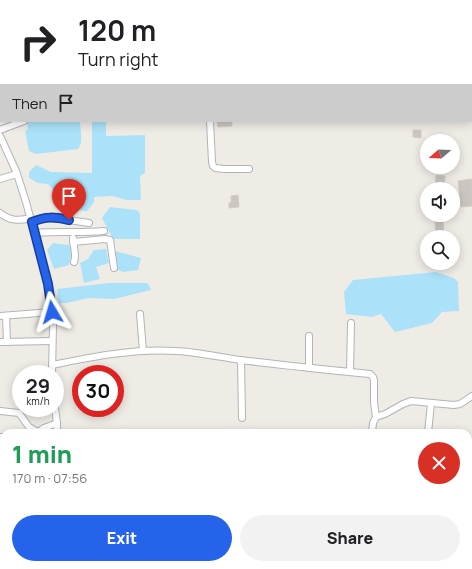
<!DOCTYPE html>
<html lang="en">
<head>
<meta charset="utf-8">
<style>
	body { margin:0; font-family:Manrope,sans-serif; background:#f2f2f2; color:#202124; height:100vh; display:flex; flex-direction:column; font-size:15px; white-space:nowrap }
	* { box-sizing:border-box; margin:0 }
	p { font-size:13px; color:#757577 }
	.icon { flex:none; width:22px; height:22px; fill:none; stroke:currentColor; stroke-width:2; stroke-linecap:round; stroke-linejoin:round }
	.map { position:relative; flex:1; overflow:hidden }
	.drawer { position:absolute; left:0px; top:429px; width:472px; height:140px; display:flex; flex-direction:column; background:#fff; border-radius:12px 12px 0 0; box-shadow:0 2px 10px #0003 }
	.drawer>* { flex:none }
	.top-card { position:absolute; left:0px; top:0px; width:472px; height:122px; box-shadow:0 2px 10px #0003; background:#fff; color:#202124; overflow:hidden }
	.needle { width:26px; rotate:251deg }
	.buttons { position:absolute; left:420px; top:134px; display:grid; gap:8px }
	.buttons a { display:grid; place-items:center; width:40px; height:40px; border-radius:50%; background:#fff; box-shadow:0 2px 10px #0003; font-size:20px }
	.speed { position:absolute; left:12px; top:365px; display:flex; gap:8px; font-size:20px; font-weight:700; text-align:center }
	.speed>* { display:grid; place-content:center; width:52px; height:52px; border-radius:50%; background:#fff; box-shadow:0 2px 10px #0003; line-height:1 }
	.speed small { font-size:10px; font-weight:400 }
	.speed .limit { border:6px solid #d22; background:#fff; color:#111 }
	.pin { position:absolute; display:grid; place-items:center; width:34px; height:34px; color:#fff; margin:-41px -17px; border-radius:50% 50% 50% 0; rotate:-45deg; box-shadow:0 0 4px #0007 }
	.pin .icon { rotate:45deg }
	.me { position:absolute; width:44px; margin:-22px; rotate:353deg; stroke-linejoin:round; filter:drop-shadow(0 0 3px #0008) }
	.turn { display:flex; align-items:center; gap:14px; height:84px; padding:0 12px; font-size:18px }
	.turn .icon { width:52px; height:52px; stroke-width:2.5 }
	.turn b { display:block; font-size:28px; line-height:34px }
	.then { display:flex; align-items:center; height:38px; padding:0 12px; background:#0003; gap:8px; font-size:15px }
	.round { display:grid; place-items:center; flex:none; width:42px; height:42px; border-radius:21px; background:#f2f2f2 }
	.headline { display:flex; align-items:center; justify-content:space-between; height:68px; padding:0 12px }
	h1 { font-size:24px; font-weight:800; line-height:30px; color:#1e9e55 }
	.action { display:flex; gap:8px; margin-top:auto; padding:8px 12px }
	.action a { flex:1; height:46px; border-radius:24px; background:#2563eb; color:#fff; font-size:16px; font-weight:800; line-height:46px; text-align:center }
	.action a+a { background:#f2f2f2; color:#202124 }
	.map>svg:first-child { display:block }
</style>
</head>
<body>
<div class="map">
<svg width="472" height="569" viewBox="0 0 472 569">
	<rect width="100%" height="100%" fill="#efece6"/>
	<g fill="#abe2f9">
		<path d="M 27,121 L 80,121 C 80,130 84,142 78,149 L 36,154 L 29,151 L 25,131 L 28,130 Z"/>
		<path d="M 92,121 L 106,121 L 106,136 L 145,135 L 145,173 L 140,176 L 141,200 L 127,200 L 112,196 L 94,197 L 94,202 L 87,211 C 73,212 57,194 48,184 L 38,183 L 29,178 L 29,172 L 36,165 L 51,172 L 92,173 Z"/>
		<path d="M 110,207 L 137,210 L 140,214 L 140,239 L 113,239 L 102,218 Z"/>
		<path d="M 53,243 L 69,245 L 72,251 L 69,265 L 54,269 L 47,250 Z"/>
		<path d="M 106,249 L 109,263 L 96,267 L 100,279 L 84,283 L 80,263 L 88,259 L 94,250 Z"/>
		<path d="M 115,251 L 141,258 L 138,270 L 123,272 L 114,268 L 112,253 Z"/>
		<path d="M 436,272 L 454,278 L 458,282 L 459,311 L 442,312 L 432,323 L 395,332 L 381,314 L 372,317 L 346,314 L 344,292 L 353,280 Z"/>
		<path d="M 109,283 L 147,283 L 149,285 L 151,290 L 114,299 L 89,298 L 66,303 L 59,303 L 57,289 Z"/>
	</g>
	<g fill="#cac7c2" stroke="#d3cdc4">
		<path d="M 226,121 L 232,121 L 232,126 L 218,127 L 217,122 Z"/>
		<path d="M 413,130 L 421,130 L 421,138 L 413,137 Z"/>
		<path d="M 436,175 L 445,176 L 444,189 L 435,189 Z"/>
		<path d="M 472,179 L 472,206 L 461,207 L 458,181 Z"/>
		<path d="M 238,195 L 239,207 L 229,208 L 229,203 L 231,203 L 231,196 Z"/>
		<path d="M 435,221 L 443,221 L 444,237 L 436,237 Z"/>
	</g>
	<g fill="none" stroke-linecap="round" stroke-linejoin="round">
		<defs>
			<g id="minor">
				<path d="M 191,0 L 191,1"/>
				<path d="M 286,0 L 286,1"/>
				<path d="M 37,1 L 37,0"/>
				<path d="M 210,121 L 212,162 L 213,166 L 215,168 L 224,169 L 249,169"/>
				<path d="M 0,130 L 24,121"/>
				<path d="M 0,136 L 16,171 L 26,202 L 48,284 L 52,304 L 53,325 L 52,374"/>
				<path d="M 0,179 L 17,174"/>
				<path d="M 0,213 C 10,221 19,221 31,218"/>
				<path d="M 32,222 L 41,218 L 48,217 L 89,223"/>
				<path d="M 35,233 C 58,231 81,233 104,231"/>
				<path d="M 73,238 C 73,246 77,255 74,262"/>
				<path d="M 73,242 L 105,239 L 110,240 L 114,268"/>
				<path d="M 140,314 L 143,351"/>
				<path d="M 0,316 L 52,312"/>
				<path d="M 6,316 L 7,342"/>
				<path d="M 0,342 L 52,341"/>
				<path d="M 241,360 L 242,418"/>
				<path d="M 52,365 C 91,357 136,348 176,351 C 197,352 219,357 240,360 C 283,365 327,370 370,374 L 373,377 L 374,380 L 374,403 L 376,417"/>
				<path d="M 309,368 L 309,336"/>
				<path d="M 350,372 L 351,323"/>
				<path d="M 17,392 L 21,392"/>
				<path d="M 55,408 L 57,423 L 57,433"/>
				<path d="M 0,411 L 19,413 L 29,427 L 38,432"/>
				<path d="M 37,433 L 44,428 L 57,423"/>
				<path d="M 372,433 L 373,423 L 376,417 L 385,414 L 403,404 L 411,401 L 454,405 L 460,404 L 472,396"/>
				<path d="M 428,433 L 431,403"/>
				<path d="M 0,437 L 4,437"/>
				<path d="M 0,453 L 4,453"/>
				<path d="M 0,517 L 4,516"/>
				<path d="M 389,565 L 390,569"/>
				<path d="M 442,565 C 453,568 462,569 472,564"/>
				<path d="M 68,569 L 68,565"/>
				<path d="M 294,569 L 294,565"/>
			</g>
			<g id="highway">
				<path d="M 471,40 L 472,40"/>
				<path d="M 0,65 L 1,65"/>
			</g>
		</defs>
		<use href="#minor" stroke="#b1b4b7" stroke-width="8"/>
		<use href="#highway" stroke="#e5860f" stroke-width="10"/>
		<use href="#minor" stroke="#fff" stroke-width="6"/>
		<use href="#highway" stroke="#f6d196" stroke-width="9"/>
	</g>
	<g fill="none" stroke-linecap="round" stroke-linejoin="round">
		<defs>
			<path id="route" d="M 52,312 L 48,284 L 32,222 C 47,216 54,217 69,220"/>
		</defs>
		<use href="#route" stroke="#184099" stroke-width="10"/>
		<use href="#route" stroke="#2563eb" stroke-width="7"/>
	</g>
</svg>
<div class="buttons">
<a><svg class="needle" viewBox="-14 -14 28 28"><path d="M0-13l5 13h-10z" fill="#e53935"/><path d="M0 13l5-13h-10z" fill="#757577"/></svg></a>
<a><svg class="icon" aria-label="sound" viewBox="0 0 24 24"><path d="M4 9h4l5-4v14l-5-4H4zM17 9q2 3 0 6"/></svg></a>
<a><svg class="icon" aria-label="search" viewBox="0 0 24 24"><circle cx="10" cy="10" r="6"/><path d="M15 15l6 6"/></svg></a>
</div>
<div class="speed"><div>29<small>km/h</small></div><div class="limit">30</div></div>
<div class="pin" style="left:69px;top:220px;background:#d93025"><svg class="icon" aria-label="arrive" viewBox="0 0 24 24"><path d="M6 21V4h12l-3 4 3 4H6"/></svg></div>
<svg class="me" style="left:52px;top:312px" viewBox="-20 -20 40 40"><path d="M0-17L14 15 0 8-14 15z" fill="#2563eb" stroke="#fff" stroke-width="4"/></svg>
<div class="top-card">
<div class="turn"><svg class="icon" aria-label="right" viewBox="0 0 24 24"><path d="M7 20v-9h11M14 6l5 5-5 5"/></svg><div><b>120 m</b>Turn right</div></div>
<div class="then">Then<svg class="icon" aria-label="arrive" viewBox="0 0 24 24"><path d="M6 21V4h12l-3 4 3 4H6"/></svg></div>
</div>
<section class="drawer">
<div class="headline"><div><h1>1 min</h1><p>170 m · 07:56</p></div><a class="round" style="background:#d93025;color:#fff"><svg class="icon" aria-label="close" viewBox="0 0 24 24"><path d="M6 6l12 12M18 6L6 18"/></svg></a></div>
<div class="action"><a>Exit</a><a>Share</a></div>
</section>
</div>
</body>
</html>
